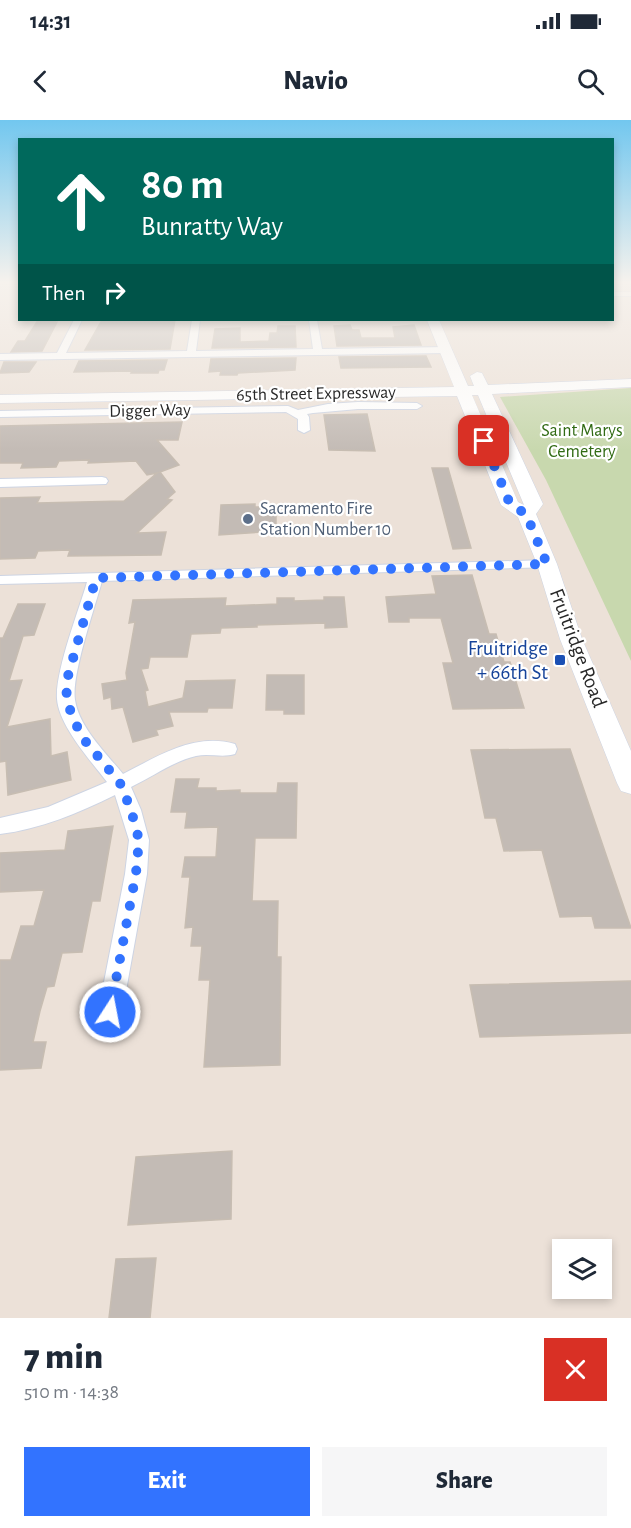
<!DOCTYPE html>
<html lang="en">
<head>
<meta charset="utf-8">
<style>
	body { margin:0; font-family:"Alegreya Sans",sans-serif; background:#f6f6f7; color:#1f2937; height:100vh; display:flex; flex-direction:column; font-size:22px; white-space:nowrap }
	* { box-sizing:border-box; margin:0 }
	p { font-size:20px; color:#747a83 }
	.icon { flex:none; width:33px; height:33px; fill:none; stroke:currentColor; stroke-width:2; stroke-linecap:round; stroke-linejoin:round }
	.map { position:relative; height:1198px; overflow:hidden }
	.side { display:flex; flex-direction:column; background:#fff; flex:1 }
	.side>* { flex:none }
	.guide { position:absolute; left:18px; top:18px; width:596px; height:183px; border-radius:0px; box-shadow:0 3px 9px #0003; background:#00695c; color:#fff; overflow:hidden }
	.tools { position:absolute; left:552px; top:1119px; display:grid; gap:12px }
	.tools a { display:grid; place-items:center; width:60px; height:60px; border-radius:0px; background:#fff; box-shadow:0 3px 9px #0003; font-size:30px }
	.pin { position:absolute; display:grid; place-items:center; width:51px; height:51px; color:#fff; margin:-26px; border-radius:12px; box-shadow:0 3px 9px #0006 }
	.me { position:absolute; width:66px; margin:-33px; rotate:11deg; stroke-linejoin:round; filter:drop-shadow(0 0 4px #0008) }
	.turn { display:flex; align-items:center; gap:21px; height:126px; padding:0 24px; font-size:27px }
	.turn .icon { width:78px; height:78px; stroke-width:2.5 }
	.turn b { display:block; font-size:42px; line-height:51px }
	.then { display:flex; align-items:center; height:57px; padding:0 24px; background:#0003; gap:12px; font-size:22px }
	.round { display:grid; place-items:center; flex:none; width:63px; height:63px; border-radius:0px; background:#f6f6f7 }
	.headline { display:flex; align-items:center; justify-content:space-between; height:102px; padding:0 24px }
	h1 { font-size:36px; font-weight:800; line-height:45px }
	.button { display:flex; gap:12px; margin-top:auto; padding:12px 24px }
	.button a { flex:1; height:69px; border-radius:0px; background:#3273ff; color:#fff; font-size:24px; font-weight:800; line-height:69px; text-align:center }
	.button a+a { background:#f6f6f7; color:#1f2937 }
	.status { display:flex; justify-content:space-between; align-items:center; height:42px; padding:0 30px; background:#fff; direction:ltr }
	.status svg { height:16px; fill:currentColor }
	header { display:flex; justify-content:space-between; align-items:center; height:78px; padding:0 24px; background:#fff; font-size:27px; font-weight:800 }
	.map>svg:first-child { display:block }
</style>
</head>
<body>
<div class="status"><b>14:31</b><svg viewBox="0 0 49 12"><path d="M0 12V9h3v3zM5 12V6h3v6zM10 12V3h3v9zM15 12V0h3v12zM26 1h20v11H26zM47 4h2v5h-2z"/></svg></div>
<header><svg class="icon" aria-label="back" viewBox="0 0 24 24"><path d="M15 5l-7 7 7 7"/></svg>Navio<svg class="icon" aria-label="search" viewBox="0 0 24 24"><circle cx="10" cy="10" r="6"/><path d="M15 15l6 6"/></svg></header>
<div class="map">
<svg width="631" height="1198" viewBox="0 0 631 1198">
	<rect width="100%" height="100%" fill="#ece1d8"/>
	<path fill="#c8d8ae" d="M 631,268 L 631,541 L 546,360 L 500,277 Z"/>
	<g fill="#c3bbb5" stroke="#c7bdb2" stroke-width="1.5">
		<path d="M 38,200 L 56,200 L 54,202 L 57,202 L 42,231 L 11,232 L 18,221 L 25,221 Z"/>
		<path d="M 102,200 L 175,200 L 170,229 L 85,230 Z"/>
		<path d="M 350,205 L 352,210 L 359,210 L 361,218 L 395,218 L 393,207 L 414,205 L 421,225 L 337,226 L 334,206 Z"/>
		<path d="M 278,206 L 295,206 L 296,227 L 212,228 L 215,209 L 240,208 L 240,222 L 269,221 L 270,213 L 277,213 Z"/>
		<path d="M 426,236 L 431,247 L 341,248 L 339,237 Z"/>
		<path d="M 296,238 L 295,250 L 238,253 L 237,255 L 220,255 L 221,251 L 209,252 L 211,239 Z"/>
		<path d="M 167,240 L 164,250 L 159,250 L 158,253 L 131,253 L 132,251 L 74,252 L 79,241 Z"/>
		<path d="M 4,242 L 36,242 L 29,252 L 0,253 Z"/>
		<path d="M 367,294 L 375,331 L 329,330 L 324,295 Z"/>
		<path d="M 182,302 L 178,320 L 157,320 L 179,345 L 160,352 L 175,372 L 167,379 L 172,380 L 137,413 L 166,412 L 161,435 L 68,436 L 70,430 L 38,431 L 35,438 L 0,439 L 0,378 L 40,377 L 37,383 L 124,381 L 157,353 L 147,355 L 136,341 L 88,343 L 89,340 L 59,341 L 56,347 L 21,348 L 23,343 L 0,343 L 0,306 Z"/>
		<path d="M 432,348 L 448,348 L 471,428 L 453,429 Z"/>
		<path d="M 255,384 L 255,387 L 276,387 L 276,411 L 219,415 L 221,385 Z"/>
		<path d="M 472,455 L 489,514 L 496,514 L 504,542 L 510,542 L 524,588 L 453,589 L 443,543 L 453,543 L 441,498 L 409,498 L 409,502 L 389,502 L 386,477 L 436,474 L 432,456 Z"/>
		<path d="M 324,477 L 344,477 L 347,507 L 325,508 L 325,503 L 257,505 L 257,507 L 221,508 L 220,513 L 191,514 L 187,537 L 150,537 L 148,548 L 141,549 L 148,570 L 145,571 L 148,587 L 183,578 L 186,561 L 235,560 L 232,588 L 208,588 L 207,592 L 169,592 L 173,606 L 156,610 L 158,615 L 133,622 L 123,587 L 112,589 L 111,577 L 104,579 L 102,564 L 127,560 L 126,553 L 135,502 L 129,503 L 133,480 L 226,478 L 225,486 L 277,484 L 277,478 L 294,478 L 294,481 L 324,480 Z"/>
		<path d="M 18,484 L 45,484 L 34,515 L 23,516 L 9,561 L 22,560 L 7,607 L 50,599 L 51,636 L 67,632 L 71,660 L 8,675 L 6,641 L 0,642 L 0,518 L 3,518 Z"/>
		<path d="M 267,555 L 304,555 L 304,594 L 284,594 L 284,590 L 266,590 Z"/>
		<path d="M 570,629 L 631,808 L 595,808 L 592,796 L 560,797 L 542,730 L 504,731 L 496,698 L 485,698 L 471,630 Z"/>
		<path d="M 176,659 L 199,659 L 197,668 L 216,668 L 216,671 L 240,670 L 240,673 L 277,673 L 278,663 L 297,663 L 296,718 L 255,718 L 252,781 L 278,781 L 277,837 L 281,837 L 280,945 L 204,947 L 210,860 L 199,860 L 202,826 L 191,826 L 193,807 L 185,808 L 190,757 L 182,757 L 185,737 L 216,737 L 218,707 L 185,708 L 187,692 L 171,692 Z"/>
		<path d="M 113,706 L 100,781 L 92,781 L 82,832 L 62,833 L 54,866 L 47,867 L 40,891 L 33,922 L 46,922 L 41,948 L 0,950 L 0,840 L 11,840 L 21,806 L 34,806 L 44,770 L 0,772 L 0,733 L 65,730 L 68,711 Z"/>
		<path d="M 631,861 L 631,913 L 480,917 L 470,865 Z"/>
		<path d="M 232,1031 L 231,1099 L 128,1105 L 136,1037 Z"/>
		<path d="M 156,1138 L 150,1198 L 109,1198 L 116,1139 Z"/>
	</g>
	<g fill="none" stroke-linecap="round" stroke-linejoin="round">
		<defs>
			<g id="street">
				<rect x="612" y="172" width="19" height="4"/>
				<path d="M 74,200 L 82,200 L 66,233 L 187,231 L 192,200 L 200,200 L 196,231 L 313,229 L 309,200 L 317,200 L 322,229 L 447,227 L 452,230 L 447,233 L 0,240 L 0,234 L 57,233 Z"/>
				<path d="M 358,282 L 417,283 L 422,286 L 417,289 L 358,289 L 313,293 L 307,294 L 309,297 L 310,310 L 304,313 L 298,310 L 298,299 L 286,292 L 0,297 L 0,291 L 288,286 L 298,290 L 328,284 Z"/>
				<path d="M 102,357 L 106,358 L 108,361 L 106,364 L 0,367 L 0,359 Z"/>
				<path d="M 547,440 L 554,444 L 552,447 L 102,461 C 95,487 71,556 75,580 C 79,607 106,633 123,654 C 157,637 194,612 235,624 L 237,629 L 235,634 C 222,638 209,633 196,636 C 174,641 152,657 131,667 L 141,690 L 149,720 L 147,754 L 122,893 L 119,902 L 110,905 L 101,902 L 98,893 L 125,754 L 129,720 L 115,675 C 78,693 41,709 0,714 L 0,698 L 48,687 L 107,662 C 91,641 59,606 57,579 C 55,551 79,490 87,462 L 0,464 L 0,456 Z"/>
			</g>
			<path id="secondary" d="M 427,200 L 439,200 L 468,266 L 474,266 L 470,256 L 477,252 L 482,253 L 488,265 L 631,259 L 631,267 L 492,274 L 543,384 L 536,394 L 557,444 L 582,519 L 631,631 L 631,674 L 621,671 L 617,663 L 560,519 L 537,444 L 518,397 L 501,385 L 457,276 L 0,283 L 0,275 L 454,267 ZM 472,275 L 478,275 L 524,385 L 518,382 Z"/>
		</defs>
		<use href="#street" stroke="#cdd4e3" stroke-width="2"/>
		<use href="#secondary" stroke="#cdd4e3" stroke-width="1"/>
		<use href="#street" fill="#fff" fill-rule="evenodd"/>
		<use href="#secondary" fill="#fff" fill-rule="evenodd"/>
	</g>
	<linearGradient id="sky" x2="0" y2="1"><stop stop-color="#72c7ef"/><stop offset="0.49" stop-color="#f6f2ed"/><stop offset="1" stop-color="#f6f2ed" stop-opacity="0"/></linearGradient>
	<rect width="631" height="331" fill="url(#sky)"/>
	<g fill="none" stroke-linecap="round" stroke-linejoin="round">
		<path stroke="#3273ff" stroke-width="10" stroke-dasharray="0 18" d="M 110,892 L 136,753 L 139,720 L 131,690 L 120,663 L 81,616 L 66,580 L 68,556 L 96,458 L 547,444 L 526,394 L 510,384 L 484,321"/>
	</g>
	<circle fill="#5c6f8a" stroke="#fff" stroke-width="2" cx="248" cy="399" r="6"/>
	<rect fill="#1a4fb4" stroke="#fff" stroke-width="2" x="554" y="534" width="12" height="12" rx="3"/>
	<g text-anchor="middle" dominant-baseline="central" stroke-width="4.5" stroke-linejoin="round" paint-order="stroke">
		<g font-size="18" fill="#282828" stroke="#fff">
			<text transform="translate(316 274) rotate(-1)">65th Street Expressway</text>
			<text transform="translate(150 291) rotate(-1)">Digger Way</text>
		</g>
		<g font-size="18" fill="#306a13" stroke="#fff">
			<text x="582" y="311">Saint Marys<tspan x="582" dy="21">Cemetery</tspan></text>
		</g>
		<g font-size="18" fill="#4e5e75" stroke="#fff" text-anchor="start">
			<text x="260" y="389">Sacramento Fire<tspan x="260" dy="21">Station Number 10</tspan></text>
		</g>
		<g font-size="21" fill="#164399" stroke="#fff" text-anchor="end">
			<text x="548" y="528">Fruitridge<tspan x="548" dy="24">+ 66th St</tspan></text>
		</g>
		<g font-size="21" fill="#282828" stroke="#fff">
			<text transform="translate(578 528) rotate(69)">Fruitridge Road</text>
		</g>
	</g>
</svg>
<div class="tools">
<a><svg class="icon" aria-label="layers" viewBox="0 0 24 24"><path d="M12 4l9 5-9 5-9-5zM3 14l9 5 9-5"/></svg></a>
</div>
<div class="pin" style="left:484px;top:321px;background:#d93025"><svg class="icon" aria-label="arrive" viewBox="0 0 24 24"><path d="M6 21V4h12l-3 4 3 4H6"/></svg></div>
<svg class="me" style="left:110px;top:892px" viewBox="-20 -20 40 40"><circle r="17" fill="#3273ff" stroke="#fff" stroke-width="3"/><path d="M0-11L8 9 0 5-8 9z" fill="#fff"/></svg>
<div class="guide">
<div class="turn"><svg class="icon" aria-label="ahead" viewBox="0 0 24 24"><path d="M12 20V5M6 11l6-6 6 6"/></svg><div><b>80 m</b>Bunratty Way</div></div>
<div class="then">Then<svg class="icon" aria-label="right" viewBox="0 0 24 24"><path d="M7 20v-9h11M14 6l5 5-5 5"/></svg></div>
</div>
</div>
<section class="side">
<div class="headline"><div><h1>7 min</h1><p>510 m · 14:38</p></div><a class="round" style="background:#d93025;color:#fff"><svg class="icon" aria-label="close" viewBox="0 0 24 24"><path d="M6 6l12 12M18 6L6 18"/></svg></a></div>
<div class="button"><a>Exit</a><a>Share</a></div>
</section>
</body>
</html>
